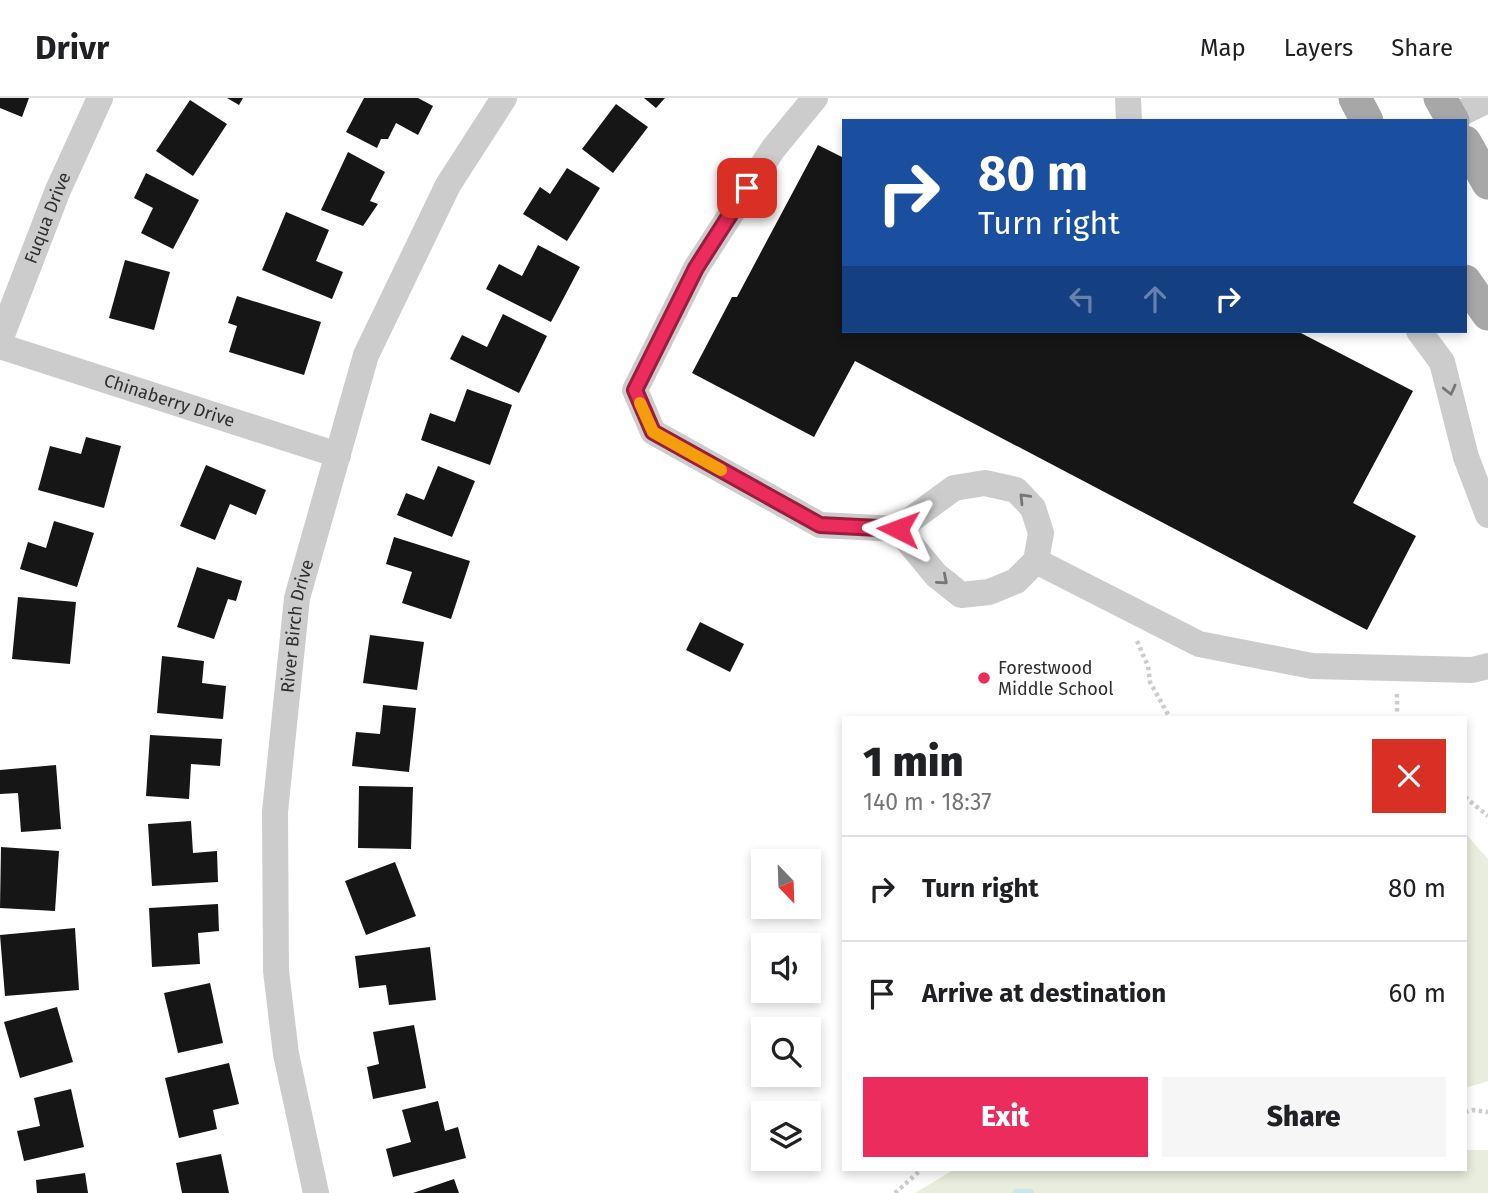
<!DOCTYPE html>
<html lang="en">
<head>
<meta charset="utf-8">
<style>
	body { margin:0; font-family:"Fira Sans",sans-serif; background:#f6f6f6; color:#202124; height:100vh; display:flex; flex-direction:column; font-size:26px; white-space:nowrap }
	* { box-sizing:border-box; margin:0 }
	p { font-size:23px; color:#757577 }
	.icon { flex:none; width:38px; height:38px; fill:none; stroke:currentColor; stroke-width:2; stroke-linecap:round; stroke-linejoin:round }
	.map { position:relative; flex:1; overflow:hidden }
	.panel { position:absolute; left:842px; top:618px; width:625px; height:455px; display:flex; flex-direction:column; background:#fff; border-radius:0px; box-shadow:0 4px 10px #0003 }
	.panel>* { flex:none }
	.top-card { position:absolute; left:842px; top:21px; width:625px; height:214px; border-radius:0px; box-shadow:0 4px 10px #0003; background:#1a4fa0; color:#fff; overflow:hidden }
	.needle { width:46px; rotate:157deg }
	.controls { position:absolute; left:751px; top:751px; display:grid; gap:14px }
	.controls a { display:grid; place-items:center; width:70px; height:70px; border-radius:0px; background:#fff; box-shadow:0 4px 10px #0003; font-size:35px }
	.pin { position:absolute; display:grid; place-items:center; width:60px; height:60px; color:#fff; margin:-30px; border-radius:14px; box-shadow:0 4px 10px #0006 }
	.me { position:absolute; width:77px; margin:-38px; rotate:273deg; stroke-linejoin:round; filter:drop-shadow(0 0 5px #0008) }
	.turn { display:flex; align-items:center; gap:24px; height:147px; padding:0 21px; font-size:32px }
	.turn .icon { width:91px; height:91px; stroke-width:2.5 }
	.turn b { display:block; font-size:49px; line-height:60px }
	.lanes { display:flex; align-items:center; height:66px; padding:0 21px; background:#0003; justify-content:center; gap:35px; direction:ltr }
	.lanes .off { opacity:.35 }
	.round { display:grid; place-items:center; flex:none; width:74px; height:74px; border-radius:0px; background:#f6f6f6 }
	.overview { display:flex; align-items:center; justify-content:space-between; height:119px; padding:0 21px }
	h1 { font-size:42px; font-weight:800; line-height:52px }
	.cta { display:flex; gap:14px; margin-top:auto; padding:14px 21px }
	.cta a { flex:1; height:80px; border-radius:0px; background:#ec2c5c; color:#fff; font-size:28px; font-weight:800; line-height:80px; text-align:center }
	.cta a+a { background:#f6f6f6; color:#202124 }
	ul { padding:0; list-style:none }
	li { display:flex; align-items:center; gap:21px; height:105px; padding:0 21px; border-top:2px solid #e0e0e0 }
	li div { flex:1 }
	li b { display:block; font-size:26px }
	li em { font-style:normal }
	header { display:flex; align-items:center; gap:42px; box-sizing:border-box; height:98px; padding:0 35px; background:#fff; border-bottom:2px solid #e0e0e0 }
	header strong { font-size:33px }
	nav { display:flex; gap:38px; margin-inline-start:auto; font-size:24px }
	.map>svg:first-child { display:block }
</style>
</head>
<body>
<header>
<strong>Drivr</strong>
<nav><a>Map</a><a>Layers</a><a>Share</a></nav>
</header>
<div class="map">
<svg width="1488" height="1095" viewBox="0 0 1488 1095">
	<rect width="100%" height="100%" fill="#fff"/>
	<g fill="#e8eddd">
		<path d="M 1465,735 L 1488,761 L 1488,983 L 1465,990 Z"/>
		<path d="M 1465,1052 L 1488,1052 L 1488,1095 L 915,1095 L 955,1071 L 1465,1071 Z"/>
	</g>
	<g fill="none" stroke-linecap="round" stroke-linejoin="round">
		<path stroke="#c8e6ed" stroke-width="8" d="M 1017,1095 L 1030,1095"/>
	</g>
	<g fill="#161616">
		<path d="M 0,0 L 29,0 L 22,19 L 0,10 Z"/>
		<path d="M 227,0 L 243,0 L 239,7 Z"/>
		<path d="M 364,0 L 418,0 L 433,8 L 418,37 L 396,25 L 388,41 L 381,41 L 377,50 L 346,34 Z"/>
		<path d="M 644,0 L 665,0 L 656,10 Z"/>
		<path d="M 190,2 L 227,26 L 193,78 L 156,53 Z"/>
		<path d="M 616,6 L 648,29 L 613,75 L 582,51 Z"/>
		<path d="M 818,47 L 844,60 L 844,233 L 1297,233 L 1413,293 L 1353,405 L 1416,438 L 1367,532 L 855,263 L 814,339 L 692,275 L 732,199 L 737,199 Z"/>
		<path d="M 348,54 L 385,74 L 370,103 L 378,106 L 363,128 L 321,112 Z"/>
		<path d="M 567,70 L 600,90 L 567,143 L 523,116 L 540,89 L 550,96 Z"/>
		<path d="M 146,75 L 199,102 L 173,151 L 141,135 L 153,110 L 134,100 Z"/>
		<path d="M 286,114 L 329,132 L 316,163 L 343,174 L 332,201 L 262,172 Z"/>
		<path d="M 538,147 L 580,169 L 551,224 L 486,191 L 499,166 L 522,178 Z"/>
		<path d="M 125,162 L 170,174 L 154,232 L 109,220 Z"/>
		<path d="M 237,198 L 321,224 L 304,277 L 229,254 L 237,228 L 228,225 Z"/>
		<path d="M 503,216 L 547,238 L 519,295 L 450,261 L 462,237 L 487,249 Z"/>
		<path d="M 467,291 L 512,307 L 490,367 L 421,342 L 430,315 L 455,324 Z"/>
		<path d="M 86,339 L 121,348 L 104,410 L 38,392 L 50,348 L 81,356 Z"/>
		<path d="M 206,367 L 266,392 L 256,417 L 230,406 L 215,442 L 180,428 Z"/>
		<path d="M 438,368 L 475,383 L 452,439 L 397,417 L 406,395 L 424,402 Z"/>
		<path d="M 54,423 L 94,435 L 77,489 L 20,471 L 28,444 L 46,450 Z"/>
		<path d="M 394,439 L 470,463 L 451,521 L 402,505 L 412,474 L 386,466 Z"/>
		<path d="M 197,469 L 242,483 L 236,503 L 228,501 L 214,541 L 177,529 Z"/>
		<path d="M 18,499 L 76,504 L 70,566 L 12,561 Z"/>
		<path d="M 700,524 L 744,546 L 730,574 L 686,552 Z"/>
		<path d="M 370,537 L 424,544 L 417,592 L 363,585 Z"/>
		<path d="M 162,558 L 204,563 L 202,585 L 226,588 L 223,621 L 157,615 Z"/>
		<path d="M 383,607 L 416,610 L 409,674 L 352,668 L 356,634 L 380,636 Z"/>
		<path d="M 150,637 L 222,641 L 220,668 L 191,666 L 189,701 L 146,698 Z"/>
		<path d="M 56,667 L 61,731 L 21,734 L 18,695 L 0,696 L 0,672 Z"/>
		<path d="M 359,688 L 413,689 L 411,751 L 358,750 Z"/>
		<path d="M 191,723 L 193,755 L 217,753 L 218,784 L 152,788 L 148,726 Z"/>
		<path d="M 1,749 L 59,753 L 55,813 L 0,810 Z"/>
		<path d="M 395,764 L 416,818 L 366,837 L 345,783 Z"/>
		<path d="M 218,806 L 219,833 L 198,835 L 200,866 L 152,869 L 149,810 Z"/>
		<path d="M 75,830 L 79,892 L 5,898 L 0,837 Z"/>
		<path d="M 430,849 L 436,902 L 389,907 L 386,887 L 359,890 L 355,858 Z"/>
		<path d="M 210,885 L 223,945 L 178,955 L 164,895 Z"/>
		<path d="M 57,909 L 73,964 L 20,980 L 4,924 Z"/>
		<path d="M 414,927 L 426,990 L 373,1001 L 367,969 L 379,966 L 373,934 Z"/>
		<path d="M 229,965 L 239,1006 L 213,1012 L 217,1031 L 179,1040 L 165,980 Z"/>
		<path d="M 71,991 L 84,1049 L 24,1063 L 17,1033 L 40,1028 L 34,1000 Z"/>
		<path d="M 438,1003 L 445,1033 L 458,1029 L 466,1060 L 393,1079 L 386,1051 L 411,1044 L 402,1012 Z"/>
		<path d="M 221,1056 L 229,1095 L 182,1095 L 176,1065 Z"/>
		<path d="M 85,1075 L 88,1095 L 37,1095 L 36,1082 Z"/>
		<path d="M 454,1081 L 459,1095 L 413,1095 Z"/>
	</g>
	<g fill="none" stroke-linecap="round" stroke-linejoin="round">
		<g stroke="#ccc" stroke-width="4.5" stroke-dasharray="3.5 3.5" stroke-linecap="butt">
			<path d="M 1137,543 L 1148,568 L 1150,584 L 1170,620"/>
			<path d="M 1397,596 L 1397,615"/>
			<path d="M 1465,699 L 1488,718"/>
			<path d="M 1465,1014 L 1473,1012 L 1488,1014"/>
			<path d="M 895,1095 L 922,1071"/>
		</g>
		<g stroke="#ccc" stroke-width="26">
			<path d="M 815,0 L 773,51 L 696,170 L 635,292 L 653,334 L 820,427 L 898,431 L 954,390 L 985,385 L 1016,392 L 1033,410 L 1041,435 L 1036,463 L 1016,483 L 989,494 L 961,497 L 936,477 L 898,431"/>
			<path d="M 1128,0 L 1129,23"/>
			<path d="M 1451,20 L 1488,2"/>
			<path d="M 1419,233 L 1442,264 L 1466,359 L 1488,417"/>
			<path id="s1" d="M 0,242 L 58,92 L 100,0"/>
			<path id="s2" d="M 0,248 L 338,357"/>
			<path d="M 1036,463 L 1199,546 L 1312,568 L 1472,572 L 1488,568"/>
			<path id="s3" d="M 316,1095 L 286,956 L 276,873 L 275,714 L 297,500 L 366,257 L 448,87 L 504,0"/>
		</g>
		<g stroke="#a7a7a7" stroke-width="33">
			<path d="M 1355,0 L 1367,23"/>
			<path d="M 1440,0 L 1453,23"/>
			<path d="M 1465,44 L 1488,85"/>
			<path d="M 1465,183 L 1488,216"/>
		</g>
	</g>
	<defs><path id="oneway-chevron" d="M-2-3.5L2.5 0L-2 3.5" fill="none" stroke-width="1.6" stroke-linecap="round" stroke-linejoin="round" transform="scale(1.75)"/></defs>
	<g stroke="#767676">
		<use href="#oneway-chevron" transform="translate(1450 292) rotate(76)"/>
		<use href="#oneway-chevron" transform="translate(1024 400) rotate(-134)"/>
		<use href="#oneway-chevron" transform="translate(943 482) rotate(41)"/>
	</g>
	<g fill="none" stroke-linecap="round" stroke-linejoin="round">
		<defs>
			<path id="route" d="M 747,90 L 696,170 L 635,292 L 653,334 L 820,427 L 898,431"/>
		</defs>
		<use href="#route" stroke="#991d3c" stroke-width="18"/>
		<use href="#route" stroke="#ec2c5c" stroke-width="12"/>
		<path stroke="#f59e0b" stroke-width="12" d="M 640,305 L 653,334 L 721,372"/>
	</g>
	<circle fill="#ec2c5c" stroke="#fff" stroke-width="2.5" cx="984" cy="580" r="7"/>
	<g text-anchor="middle" dominant-baseline="central" stroke-width="7" stroke-linejoin="round" paint-order="stroke">
		<g font-size="18" fill="#2f2f2f" stroke="#fff">
			<text stroke="none"><textPath href="#s1" startOffset="131">Fuqua Drive</textPath></text>
			<text stroke="none"><textPath href="#s2" startOffset="178">Chinaberry Drive</textPath></text>
			<text stroke="none"><textPath href="#s3" startOffset="572">River Birch Drive</textPath></text>
		</g>
		<g font-size="18" fill="#2f2f2f" stroke="#fff" text-anchor="start">
			<text x="998" y="570">Forestwood<tspan x="998" dy="21">Middle School</tspan></text>
		</g>
	</g>
</svg>
<div class="controls">
<a><svg class="needle" viewBox="-14 -14 28 28"><path d="M0-13l5 13h-10z" fill="#e53935"/><path d="M0 13l5-13h-10z" fill="#757577"/></svg></a>
<a><svg class="icon" aria-label="sound" viewBox="0 0 24 24"><path d="M4 9h4l5-4v14l-5-4H4zM17 9q2 3 0 6"/></svg></a>
<a><svg class="icon" aria-label="search" viewBox="0 0 24 24"><circle cx="10" cy="10" r="6"/><path d="M15 15l6 6"/></svg></a>
<a><svg class="icon" aria-label="layers" viewBox="0 0 24 24"><path d="M12 4l9 5-9 5-9-5zM3 14l9 5 9-5"/></svg></a>
</div>
<div class="pin" style="left:747px;top:90px;background:#d93025"><svg class="icon" aria-label="arrive" viewBox="0 0 24 24"><path d="M6 21V4h12l-3 4 3 4H6"/></svg></div>
<svg class="me" style="left:898px;top:431px" viewBox="-20 -20 40 40"><path d="M0-17L14 15 0 8-14 15z" fill="#ec2c5c" stroke="#fff" stroke-width="4"/></svg>
<div class="top-card">
<div class="turn"><svg class="icon" aria-label="right" viewBox="0 0 24 24"><path d="M7 20v-9h11M14 6l5 5-5 5"/></svg><div><b>80 m</b>Turn right</div></div>
<div class="lanes"><svg class="icon off" aria-label="left" viewBox="0 0 24 24"><path d="M17 20v-9H6M10 6l-5 5 5 5"/></svg><svg class="icon off" aria-label="ahead" viewBox="0 0 24 24"><path d="M12 20V5M6 11l6-6 6 6"/></svg><svg class="icon" aria-label="right" viewBox="0 0 24 24"><path d="M7 20v-9h11M14 6l5 5-5 5"/></svg></div>
</div>
<section class="panel">
<div class="overview"><div><h1>1 min</h1><p>140 m · 18:37</p></div><a class="round" style="background:#d93025;color:#fff"><svg class="icon" aria-label="close" viewBox="0 0 24 24"><path d="M6 6l12 12M18 6L6 18"/></svg></a></div>
<ul>
<li><svg class="icon" aria-label="right" viewBox="0 0 24 24"><path d="M7 20v-9h11M14 6l5 5-5 5"/></svg><div><b>Turn right</b></div><em>80 m</em></li>
<li><svg class="icon" aria-label="arrive" viewBox="0 0 24 24"><path d="M6 21V4h12l-3 4 3 4H6"/></svg><div><b>Arrive at destination</b></div><em>60 m</em></li>
</ul>
<div class="cta"><a>Exit</a><a>Share</a></div>
</section>
</div>
</body>
</html>
